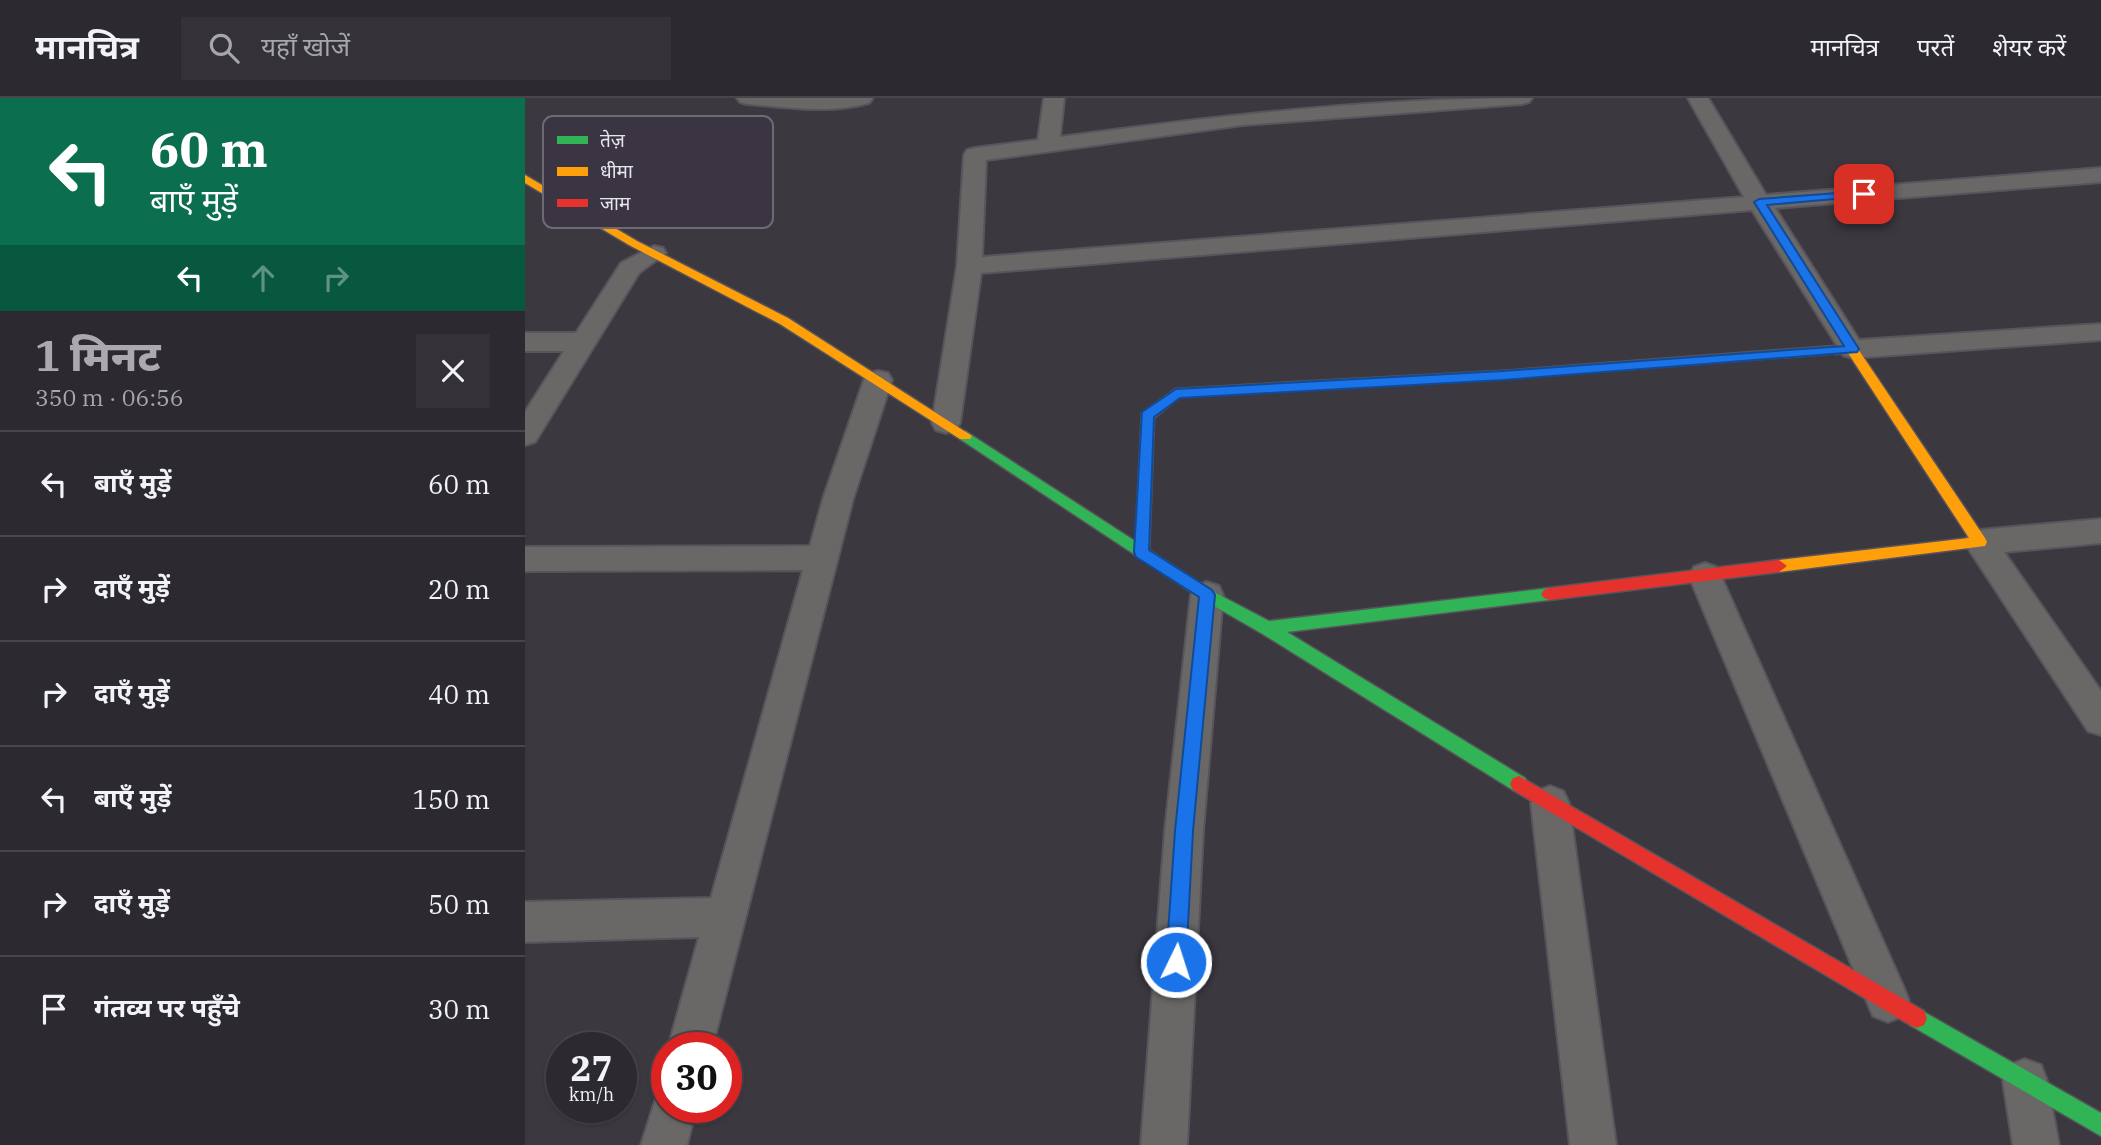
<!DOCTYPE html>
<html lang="hi">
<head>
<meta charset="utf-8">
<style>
	body { margin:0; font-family:"IBM Plex Serif","Noto Sans Devanagari",serif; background:#343238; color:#f1f3f6; height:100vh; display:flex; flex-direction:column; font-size:26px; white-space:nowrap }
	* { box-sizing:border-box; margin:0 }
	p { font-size:23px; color:#a6a7ab }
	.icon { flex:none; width:38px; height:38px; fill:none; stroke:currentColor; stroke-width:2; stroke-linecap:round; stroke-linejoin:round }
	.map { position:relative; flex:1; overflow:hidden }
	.drawer { display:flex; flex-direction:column; background:#2c2a30; width:525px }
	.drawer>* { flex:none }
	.banner { background:#0b6e4f; color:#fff; overflow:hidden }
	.speed { position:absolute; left:21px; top:934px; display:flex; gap:14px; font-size:35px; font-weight:700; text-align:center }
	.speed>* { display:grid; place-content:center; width:91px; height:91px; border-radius:50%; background:#2c2a30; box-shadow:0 2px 5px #0004,0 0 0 2px #48464c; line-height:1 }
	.speed small { font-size:18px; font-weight:400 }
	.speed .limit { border:10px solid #d22; background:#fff; color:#111 }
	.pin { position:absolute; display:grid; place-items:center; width:60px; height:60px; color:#fff; margin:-30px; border-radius:14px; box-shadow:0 4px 10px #0006 }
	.me { position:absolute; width:77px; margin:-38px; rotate:4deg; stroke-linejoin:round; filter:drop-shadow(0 0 5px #0008) }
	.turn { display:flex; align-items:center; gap:24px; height:147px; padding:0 35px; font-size:32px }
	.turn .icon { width:91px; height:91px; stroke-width:2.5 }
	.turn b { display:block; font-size:49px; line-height:60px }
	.lanes { display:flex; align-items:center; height:66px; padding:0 35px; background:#0003; justify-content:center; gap:35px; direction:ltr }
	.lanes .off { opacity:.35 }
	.round { display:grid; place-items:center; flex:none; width:74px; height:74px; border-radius:0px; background:#343238 }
	.summary { display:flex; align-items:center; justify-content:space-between; height:119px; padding:0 35px }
	h1 { font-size:42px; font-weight:800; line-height:52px; color:#aba8b0 }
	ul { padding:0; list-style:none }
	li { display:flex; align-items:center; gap:21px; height:105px; padding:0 35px; border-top:2px solid #48464c }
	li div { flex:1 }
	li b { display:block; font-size:26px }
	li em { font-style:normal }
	header { display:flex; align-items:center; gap:42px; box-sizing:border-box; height:98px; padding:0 35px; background:#2c2a30; border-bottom:2px solid #48464c }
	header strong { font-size:33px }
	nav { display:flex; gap:38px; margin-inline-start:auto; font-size:24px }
	.search { width:490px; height:63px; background:#343238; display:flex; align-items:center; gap:18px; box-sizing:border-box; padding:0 24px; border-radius:0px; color:#a6a7ab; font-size:26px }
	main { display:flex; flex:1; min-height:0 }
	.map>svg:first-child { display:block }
</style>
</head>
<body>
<header>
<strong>मानचित्र</strong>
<div class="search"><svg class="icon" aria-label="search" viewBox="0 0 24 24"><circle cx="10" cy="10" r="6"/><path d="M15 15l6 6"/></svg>यहाँ खोजें</div>
<nav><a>मानचित्र</a><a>परतें</a><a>शेयर करें</a></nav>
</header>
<main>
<section class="drawer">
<div class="banner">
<div class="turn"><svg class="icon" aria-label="left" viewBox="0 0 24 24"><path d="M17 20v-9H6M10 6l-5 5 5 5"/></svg><div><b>60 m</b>बाएँ मुड़ें</div></div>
<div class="lanes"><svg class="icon" aria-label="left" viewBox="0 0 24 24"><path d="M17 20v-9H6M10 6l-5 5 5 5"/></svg><svg class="icon off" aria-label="ahead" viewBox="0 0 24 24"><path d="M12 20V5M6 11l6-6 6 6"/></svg><svg class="icon off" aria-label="right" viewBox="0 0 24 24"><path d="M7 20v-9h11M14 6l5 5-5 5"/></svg></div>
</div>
<div class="summary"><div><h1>1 मिनट</h1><p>350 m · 06:56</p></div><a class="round"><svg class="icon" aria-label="close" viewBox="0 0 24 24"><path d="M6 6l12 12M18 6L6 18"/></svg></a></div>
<ul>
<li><svg class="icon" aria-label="left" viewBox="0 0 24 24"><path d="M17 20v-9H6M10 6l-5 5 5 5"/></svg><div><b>बाएँ मुड़ें</b></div><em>60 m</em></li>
<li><svg class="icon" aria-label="right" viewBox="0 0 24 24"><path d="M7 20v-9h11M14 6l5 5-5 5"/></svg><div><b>दाएँ मुड़ें</b></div><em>20 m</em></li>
<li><svg class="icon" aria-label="right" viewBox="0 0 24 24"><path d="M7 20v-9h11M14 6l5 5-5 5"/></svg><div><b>दाएँ मुड़ें</b></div><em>40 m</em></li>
<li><svg class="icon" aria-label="left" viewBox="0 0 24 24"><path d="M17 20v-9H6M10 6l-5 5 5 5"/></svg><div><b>बाएँ मुड़ें</b></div><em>150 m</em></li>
<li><svg class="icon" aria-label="right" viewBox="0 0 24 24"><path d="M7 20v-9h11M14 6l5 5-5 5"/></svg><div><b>दाएँ मुड़ें</b></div><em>50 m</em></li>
<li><svg class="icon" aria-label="arrive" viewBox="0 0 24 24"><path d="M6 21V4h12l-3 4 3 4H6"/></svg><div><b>गंतव्य पर पहुँचे</b></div><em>30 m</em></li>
</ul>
</section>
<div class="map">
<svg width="1576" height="1047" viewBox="0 0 1576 1047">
	<rect width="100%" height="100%" fill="#3b3840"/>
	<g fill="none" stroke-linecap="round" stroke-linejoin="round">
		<defs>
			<g id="street">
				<path d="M 212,0 L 347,0 L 347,1 L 344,5 C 304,16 263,9 222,6 L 215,4 Z"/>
				<path d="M 519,0 L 539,0 L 535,39 C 693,18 848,0 1007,0 L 1004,4 L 997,6 L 718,27 L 461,62 L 457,159 L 1219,99 L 1163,0 L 1183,0 L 1241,97 L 1576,70 L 1576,84 L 1250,110 L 1334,242 L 1576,226 L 1576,242 L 1327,260 L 1318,257 L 1227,112 L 456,175 L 435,325 L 431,332 L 421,335 L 411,332 L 407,325 L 432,168 L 439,57 L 442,52 L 450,50 L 513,42 Z"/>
				<path d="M 129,148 L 138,150 L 141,155 L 114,175 L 10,344 L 0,347 L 0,314 L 39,253 L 0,253 L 0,235 L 51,235 L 96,165 Z"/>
				<path d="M 353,273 L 363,275 L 367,282 L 328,401 L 187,950 L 143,950 L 174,839 L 0,844 L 0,804 L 186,800 L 278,472 L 0,473 L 0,449 L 285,448 L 298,401 L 339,282 L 343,275 Z"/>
				<path d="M 1576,421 L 1576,445 L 1479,454 L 1576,593 L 1576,637 L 1563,633 L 1439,444 L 1444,436 L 1455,432 Z"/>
				<path d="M 1180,465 L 1191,469 L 1196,478 L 1378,888 L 1384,903 L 1378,918 L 1363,924 L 1348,918 L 1164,478 L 1169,469 Z"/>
				<path d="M 682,484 L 694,488 L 698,497 L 678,733 L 662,1047 L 616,1047 L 640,733 L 666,497 L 670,488 Z"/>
				<path d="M 1025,688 L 1038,693 L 1044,705 L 1091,1047 L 1045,1047 L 1006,705 L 1012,693 Z"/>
				<path d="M 1500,961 L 1516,967 L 1522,983 L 1534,1047 L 1488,1047 L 1478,983 L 1484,967 Z"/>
				<path d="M 142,991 L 142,1010 L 171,1010 L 162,1047 L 116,1047 L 133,994 Z"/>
			</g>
			<g id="fast">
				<path d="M 1310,248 L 1316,252 L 1314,255 L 977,281 L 772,292 L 765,288 L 772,284 L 977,273 Z"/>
				<path d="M 440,333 L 687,493 L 744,523 L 1024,490 L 1029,492 L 1032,496 L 1029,500 L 1024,502 L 762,534 L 1000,680 L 1003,686 L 1000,692 L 994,694 L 988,692 L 736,535 L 677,501 L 435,341 L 433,338 Z"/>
				<path d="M 1392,910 L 1576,1015 L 1576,1038 L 1385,927 L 1382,920 L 1385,913 Z"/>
			</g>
			<g id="slow">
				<path d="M 0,77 L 112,143 L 263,220 L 447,338 L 445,341 L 435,341 L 255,226 L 104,147 L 0,85 Z"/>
				<path d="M 1327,247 L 1331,248 L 1460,440 L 1462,444 L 1460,448 L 1254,474 L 1249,472 L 1246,468 L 1249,464 L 1254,462 L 1444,440 L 1323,255 L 1310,256 L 1304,252 L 1310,248 Z"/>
			</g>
			<g id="jam">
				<path d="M 772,284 L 779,288 L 777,291 L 654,299 L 629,320 L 624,454 L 622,458 L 612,458 L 610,454 L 617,315 L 651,291 Z"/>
				<path d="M 1254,462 L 1262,468 L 1254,474 L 1024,502 L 1019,500 L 1016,496 L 1019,492 L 1024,490 Z"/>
				<path d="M 994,678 L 1399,913 L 1402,920 L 1399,927 L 1392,930 L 1385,927 L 988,692 L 985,686 L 988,680 Z"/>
			</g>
		</defs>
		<use href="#street" stroke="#57545b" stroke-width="4"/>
		<use href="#fast" stroke="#57545b" stroke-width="3"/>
		<use href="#slow" stroke="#57545b" stroke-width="3"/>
		<use href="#jam" stroke="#57545b" stroke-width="3"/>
		<use href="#street" fill="#696867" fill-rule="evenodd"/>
		<use href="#fast" fill="#30b455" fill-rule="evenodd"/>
		<use href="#slow" fill="#ff9f0a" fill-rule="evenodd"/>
		<use href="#jam" fill="#e5322d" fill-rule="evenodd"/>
	</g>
	<path fill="#1a73e8" stroke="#114b97" stroke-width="2" d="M 1339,93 L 1345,96 L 1343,98 L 1242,107 L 1334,251 L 1332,254 L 978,282 L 655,300 L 629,319 L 624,452 L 687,492 L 690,497 L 668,733 L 661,864 L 658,871 L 651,874 L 644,871 L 641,864 L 650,733 L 674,499 L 611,459 L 609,454 L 617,314 L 651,291 L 978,273 L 1319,248 L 1229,104 L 1234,101 Z"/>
	<rect x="18" y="18" width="230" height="112" rx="10" fill="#3a3443" stroke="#6e6976" stroke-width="2"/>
	<rect x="32" y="38" width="31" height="8" fill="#30b455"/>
	<rect x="32" y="69" width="31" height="9" fill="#ff9f0a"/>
	<rect x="32" y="101" width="31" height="8" fill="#e5322d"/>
	<g font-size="19" fill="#e7e4ed">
		<text x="75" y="49">तेज़</text>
		<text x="75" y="80">धीमा</text>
		<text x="75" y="112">जाम</text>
	</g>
</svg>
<div class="speed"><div>27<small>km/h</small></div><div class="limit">30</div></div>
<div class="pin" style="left:1339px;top:96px;background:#d93025"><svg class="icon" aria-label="arrive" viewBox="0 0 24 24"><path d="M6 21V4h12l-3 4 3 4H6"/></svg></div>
<svg class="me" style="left:651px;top:864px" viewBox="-20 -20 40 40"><circle r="17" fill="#1a73e8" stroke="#fff" stroke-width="3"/><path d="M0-11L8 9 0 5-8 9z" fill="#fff"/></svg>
</div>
</main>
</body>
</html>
